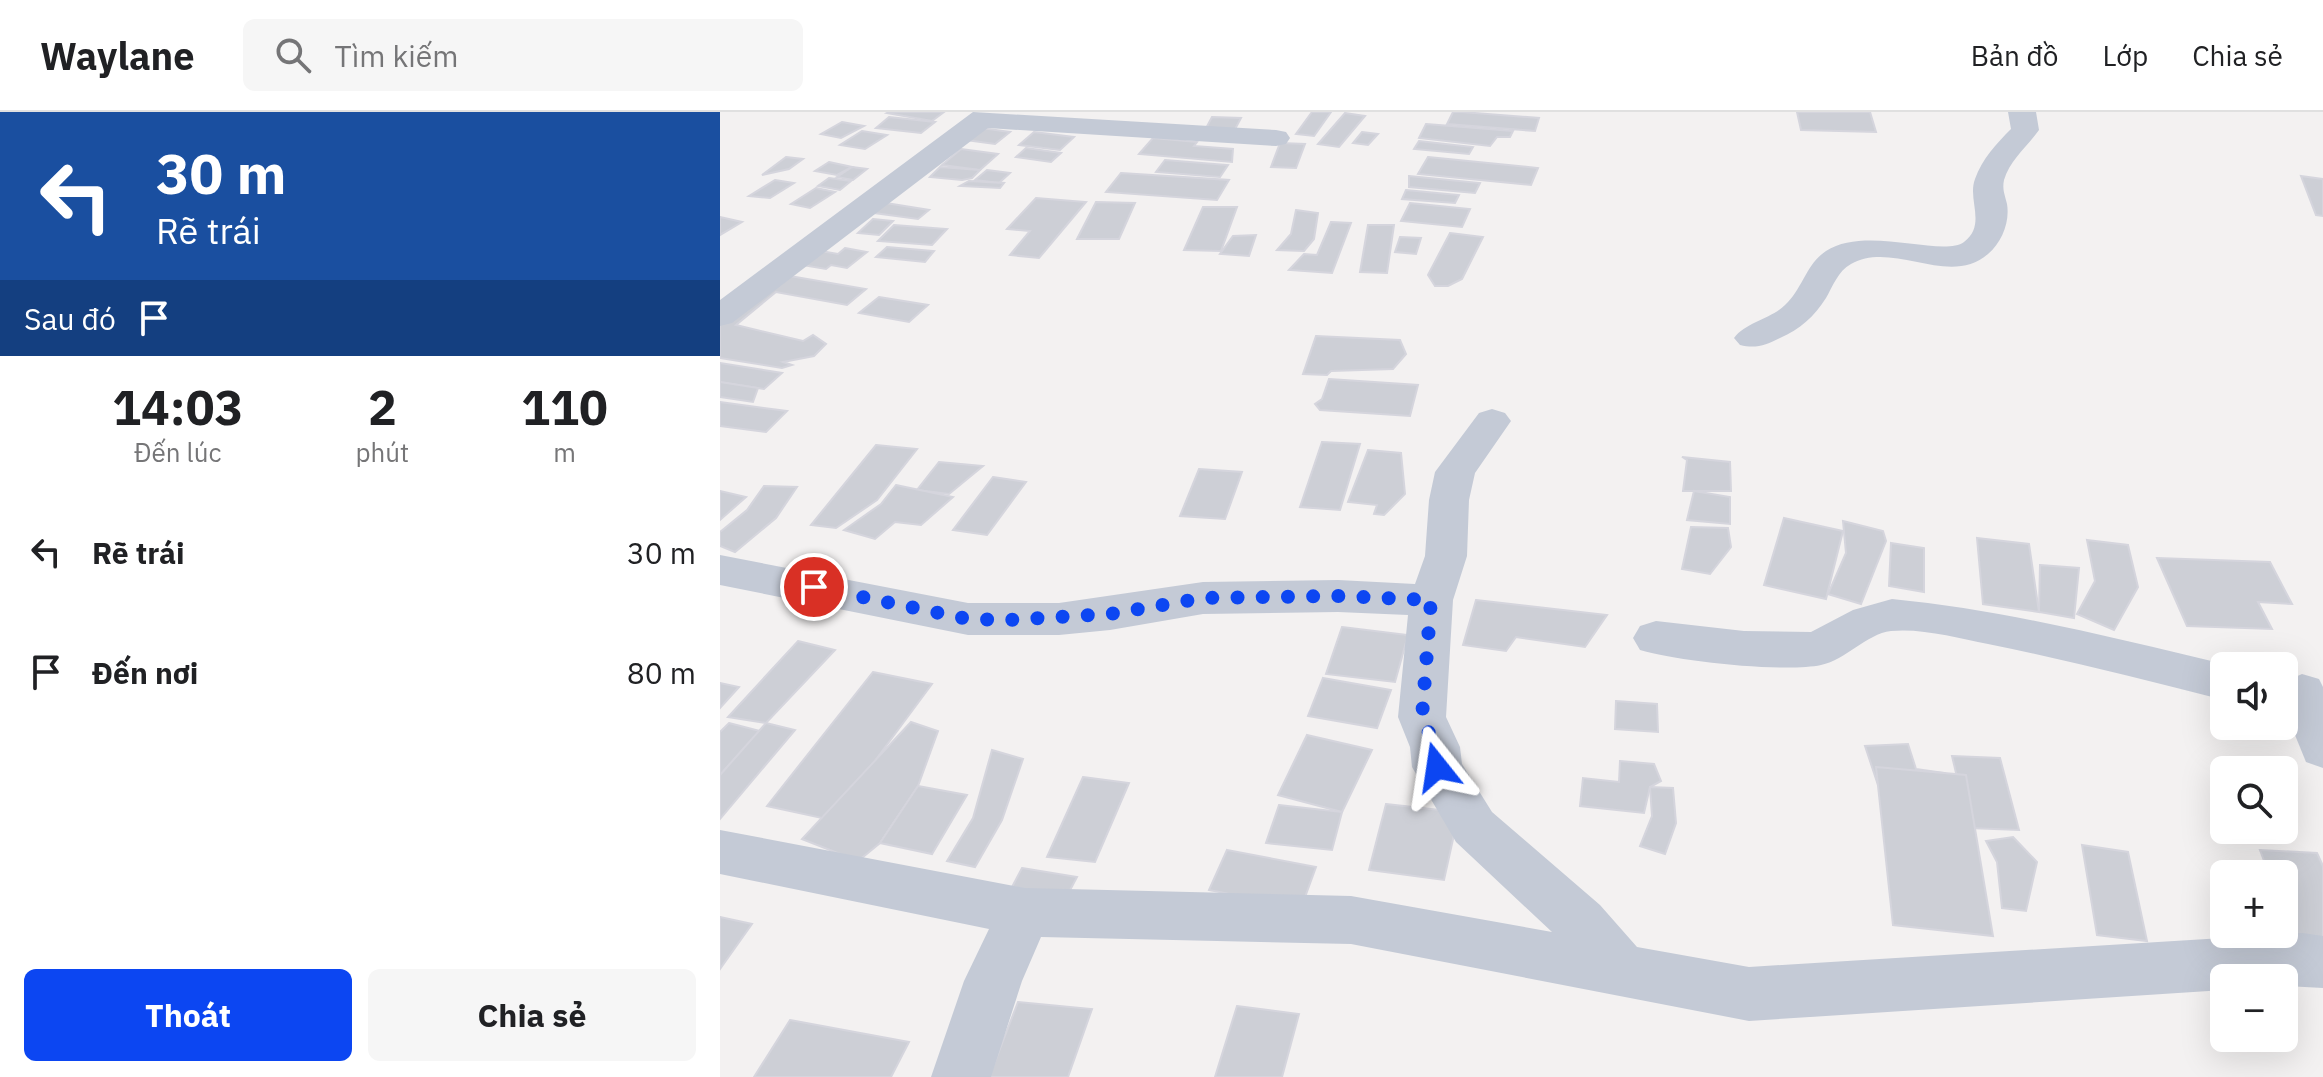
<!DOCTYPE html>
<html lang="vi">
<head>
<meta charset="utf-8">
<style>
	body { margin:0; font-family:"IBM Plex Sans",sans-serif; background:#f6f6f6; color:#202124; height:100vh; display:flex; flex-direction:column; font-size:30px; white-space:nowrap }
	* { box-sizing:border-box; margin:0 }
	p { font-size:26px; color:#757577 }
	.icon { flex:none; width:44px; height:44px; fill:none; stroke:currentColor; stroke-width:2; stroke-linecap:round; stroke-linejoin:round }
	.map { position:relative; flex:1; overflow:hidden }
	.panel { display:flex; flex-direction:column; background:#fff; width:720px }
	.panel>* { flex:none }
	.hud { background:#1a4fa0; color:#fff; overflow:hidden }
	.tools { position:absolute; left:1490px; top:540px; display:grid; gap:16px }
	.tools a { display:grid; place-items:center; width:88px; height:88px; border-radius:12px; background:#fff; box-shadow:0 8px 32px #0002; font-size:40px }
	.pin { position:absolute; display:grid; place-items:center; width:68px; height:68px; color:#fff; margin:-34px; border:4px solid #fff; border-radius:50%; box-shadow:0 2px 8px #0007 }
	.me { position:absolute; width:88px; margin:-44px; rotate:345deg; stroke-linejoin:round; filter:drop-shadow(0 0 6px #0008) }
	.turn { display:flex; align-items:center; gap:28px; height:168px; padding:0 24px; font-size:36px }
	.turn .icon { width:104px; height:104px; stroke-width:2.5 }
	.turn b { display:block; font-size:56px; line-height:68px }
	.then { display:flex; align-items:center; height:76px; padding:0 24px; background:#0003; gap:16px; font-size:30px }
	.eta { display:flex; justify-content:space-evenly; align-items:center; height:136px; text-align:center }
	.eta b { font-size:48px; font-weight:700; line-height:56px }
	.action { display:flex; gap:16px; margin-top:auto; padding:16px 24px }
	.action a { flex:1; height:92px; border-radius:12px; background:#0c46f2; color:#fff; font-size:32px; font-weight:700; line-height:92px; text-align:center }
	.action a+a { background:#f6f6f6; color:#202124 }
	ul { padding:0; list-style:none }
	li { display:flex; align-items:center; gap:24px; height:120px; padding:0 24px }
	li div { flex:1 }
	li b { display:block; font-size:30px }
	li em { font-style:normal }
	header { display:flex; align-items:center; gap:48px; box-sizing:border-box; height:112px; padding:0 40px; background:#fff; border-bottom:2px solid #e0e0e0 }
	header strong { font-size:38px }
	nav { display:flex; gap:44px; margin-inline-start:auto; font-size:28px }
	.search { width:560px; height:72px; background:#f6f6f6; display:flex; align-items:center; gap:20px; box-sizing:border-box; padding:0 28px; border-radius:12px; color:#757577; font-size:30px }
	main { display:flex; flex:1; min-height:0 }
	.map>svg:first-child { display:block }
</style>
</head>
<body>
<header>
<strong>Waylane</strong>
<div class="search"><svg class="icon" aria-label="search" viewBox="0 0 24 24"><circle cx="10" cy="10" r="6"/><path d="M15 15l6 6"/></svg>Tìm kiếm</div>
<nav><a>Bản đồ</a><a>Lớp</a><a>Chia sẻ</a></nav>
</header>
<main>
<section class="panel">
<div class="hud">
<div class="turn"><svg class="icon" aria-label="left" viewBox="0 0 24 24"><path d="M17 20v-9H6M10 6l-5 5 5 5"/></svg><div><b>30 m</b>Rẽ trái</div></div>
<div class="then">Sau đó<svg class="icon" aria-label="arrive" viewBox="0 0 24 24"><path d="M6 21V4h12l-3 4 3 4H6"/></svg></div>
</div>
<div class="eta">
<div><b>14:03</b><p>Đến lúc</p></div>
<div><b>2</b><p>phút</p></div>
<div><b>110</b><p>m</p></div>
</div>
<ul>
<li><svg class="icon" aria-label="left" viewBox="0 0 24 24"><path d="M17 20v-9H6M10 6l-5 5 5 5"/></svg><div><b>Rẽ trái</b></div><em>30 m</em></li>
<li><svg class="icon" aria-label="arrive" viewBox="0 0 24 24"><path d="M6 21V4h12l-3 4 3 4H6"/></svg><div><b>Đến nơi</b></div><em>80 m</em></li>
</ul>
<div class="action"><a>Thoát</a><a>Chia sẻ</a></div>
</section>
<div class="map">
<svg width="1603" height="965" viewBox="0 0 1603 965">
	<rect width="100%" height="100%" fill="#f3f1f1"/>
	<g fill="#cdcfd6" stroke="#d5d5dd" stroke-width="2">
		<path d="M 169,0 L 224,0 L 212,9 L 167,1 Z"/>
		<path d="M 592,0 L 611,0 L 594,24 L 576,22 Z"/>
		<path d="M 733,0 L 742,0 L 819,6 L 815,19 L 727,12 Z"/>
		<path d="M 1077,0 L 1150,0 L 1156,20 L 1081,18 Z"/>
		<path d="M 625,1 L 645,4 L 619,35 L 598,32 Z"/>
		<path d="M 169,5 L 215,10 L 201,21 L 156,16 Z"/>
		<path d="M 492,5 L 521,6 L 513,21 L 484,20 Z"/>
		<path d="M 122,10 L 144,14 L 121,26 L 101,22 Z"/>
		<path d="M 706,12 L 793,19 L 790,25 L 777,25 L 770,34 L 699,26 Z"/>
		<path d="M 261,16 L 290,20 L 275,32 L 246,28 Z"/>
		<path d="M 142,19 L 167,23 L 145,37 L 120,33 Z"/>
		<path d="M 314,20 L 354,25 L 340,38 L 299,33 Z"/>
		<path d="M 642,20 L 658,22 L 648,33 L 633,31 Z"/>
		<path d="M 433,26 L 477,30 L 474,34 L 513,37 L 512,50 L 419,42 Z"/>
		<path d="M 699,29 L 753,35 L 749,42 L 694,37 Z"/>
		<path d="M 560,31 L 585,32 L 576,56 L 551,55 Z"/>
		<path d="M 306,36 L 341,41 L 331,50 L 296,45 Z"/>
		<path d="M 241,37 L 278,42 L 260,58 L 222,53 Z"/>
		<path d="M 66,45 L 83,47 L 69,57 L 42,63 Z"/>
		<path d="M 708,45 L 818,56 L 811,73 L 698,62 Z"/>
		<path d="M 445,48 L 508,53 L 500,65 L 436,60 Z"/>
		<path d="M 109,50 L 132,55 L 117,63 L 95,59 Z"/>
		<path d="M 132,55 L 147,57 L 133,68 L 117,65 Z"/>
		<path d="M 220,55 L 260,58 L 252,66 L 242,68 L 210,65 Z"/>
		<path d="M 267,58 L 290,61 L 279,71 L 255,68 Z"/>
		<path d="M 401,61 L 509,68 L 497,88 L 386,80 Z"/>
		<path d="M 689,64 L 760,71 L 755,81 L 689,75 Z"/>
		<path d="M 1581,64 L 1603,67 L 1603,104 L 1596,103 Z"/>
		<path d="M 109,66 L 131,69 L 120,78 L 98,74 Z"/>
		<path d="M 55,68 L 74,71 L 50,86 L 29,84 Z"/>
		<path d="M 249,69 L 284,71 L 280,76 L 240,74 Z"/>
		<path d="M 96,76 L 115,80 L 90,96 L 71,92 Z"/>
		<path d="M 686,78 L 739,83 L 735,91 L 682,87 Z"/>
		<path d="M 316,86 L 366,90 L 319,146 L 290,143 L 310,119 L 287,117 Z"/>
		<path d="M 376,90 L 415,91 L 399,127 L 357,127 Z"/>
		<path d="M 166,91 L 209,98 L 198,107 L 154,101 Z"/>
		<path d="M 690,91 L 750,97 L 742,115 L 681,109 Z"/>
		<path d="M 483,95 L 517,95 L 501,139 L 464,138 Z"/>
		<path d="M 576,98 L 598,101 L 594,127 L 584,139 L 557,138 L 571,122 Z"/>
		<path d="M 0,105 L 22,110 L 0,123 Z"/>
		<path d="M 153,107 L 173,109 L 159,123 L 138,121 Z"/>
		<path d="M 611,110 L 631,111 L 612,161 L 569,158 L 584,142 L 597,143 Z"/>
		<path d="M 174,113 L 227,117 L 212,133 L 158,129 Z"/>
		<path d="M 648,113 L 674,113 L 667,161 L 640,160 Z"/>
		<path d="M 730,121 L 763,125 L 742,167 L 728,174 L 715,174 L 708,163 Z"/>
		<path d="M 536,123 L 529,144 L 500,142 L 513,124 Z"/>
		<path d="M 680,125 L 701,126 L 696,142 L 675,140 Z"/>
		<path d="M 167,135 L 214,139 L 205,150 L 156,145 Z"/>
		<path d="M 125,136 L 147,140 L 127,156 L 111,153 L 106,157 L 82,153 L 101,139 L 118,142 Z"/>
		<path d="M 64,163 L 146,177 L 127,193 L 56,180 L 16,213 L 83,229 L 93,223 L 106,232 L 94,244 L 63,250 L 72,253 L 62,256 L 0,246 L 0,211 Z"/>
		<path d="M 159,185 L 208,193 L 189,210 L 139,201 Z"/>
		<path d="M 596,224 L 680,228 L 686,242 L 673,257 L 611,259 L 607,263 L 583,262 Z"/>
		<path d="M 0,251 L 62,261 L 44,277 L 0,270 Z"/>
		<path d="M 609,267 L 698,273 L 690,304 L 600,298 L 595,292 L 602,287 Z"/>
		<path d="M 0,270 L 38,276 L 33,290 L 0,285 Z"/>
		<path d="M 0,290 L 67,299 L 46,320 L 0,314 Z"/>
		<path d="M 602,330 L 640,332 L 620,398 L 580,395 Z"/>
		<path d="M 156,333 L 197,337 L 157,388 L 116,416 L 91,413 Z"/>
		<path d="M 648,338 L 681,341 L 685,382 L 664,403 L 654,402 L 657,393 L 628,390 Z"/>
		<path d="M 962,345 L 1010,350 L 1011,379 L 963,379 L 967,348 Z"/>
		<path d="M 219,350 L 263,354 L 229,382 L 197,378 Z"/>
		<path d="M 479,357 L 522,360 L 505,407 L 460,404 Z"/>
		<path d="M 273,365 L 306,370 L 267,423 L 233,418 Z"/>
		<path d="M 176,373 L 233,385 L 201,413 L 175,410 L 155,427 L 124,418 L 161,392 Z"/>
		<path d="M 44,374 L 77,375 L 56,406 L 15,440 L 0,434 L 0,420 L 27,398 Z"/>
		<path d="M 0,379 L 26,385 L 0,408 Z"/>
		<path d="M 974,379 L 1010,385 L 1010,412 L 967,408 Z"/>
		<path d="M 1064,406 L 1123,419 L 1106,487 L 1044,473 Z"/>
		<path d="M 1123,409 L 1163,419 L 1166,429 L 1141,492 L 1108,482 L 1126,441 Z"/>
		<path d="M 971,415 L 1008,416 L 1011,435 L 990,462 L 962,457 Z"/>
		<path d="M 1257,426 L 1309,432 L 1319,500 L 1263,492 Z"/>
		<path d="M 1367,428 L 1408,433 L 1418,475 L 1394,518 L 1357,502 L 1375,469 Z"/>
		<path d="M 1171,431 L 1204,436 L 1204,480 L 1169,474 Z"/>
		<path d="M 1437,446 L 1550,450 L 1572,492 L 1538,490 L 1552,517 L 1467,514 Z"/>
		<path d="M 1320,453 L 1359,456 L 1354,506 L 1319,500 Z"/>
		<path d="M 756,488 L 887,503 L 865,535 L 796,525 L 786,539 L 743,533 Z"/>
		<path d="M 622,515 L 688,523 L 675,570 L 606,562 Z"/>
		<path d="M 78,529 L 115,538 L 46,611 L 8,605 Z"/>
		<path d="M 153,560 L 212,572 L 111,708 L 47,694 Z"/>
		<path d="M 603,566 L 671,578 L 657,616 L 588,604 Z"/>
		<path d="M 0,571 L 19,575 L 0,596 Z"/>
		<path d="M 896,589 L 937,592 L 938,620 L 895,617 Z"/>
		<path d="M 191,610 L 218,619 L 198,674 L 160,731 L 138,749 L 82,727 Z"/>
		<path d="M 9,611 L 40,619 L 0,663 L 0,620 Z"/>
		<path d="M 46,611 L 75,618 L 0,707 L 0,663 Z"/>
		<path d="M 587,623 L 652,638 L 622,700 L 558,683 Z"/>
		<path d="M 1188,632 L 1196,657 L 1225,661 L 1225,672 L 1158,673 L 1145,634 Z"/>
		<path d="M 272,638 L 303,647 L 282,708 L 255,755 L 227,749 L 253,706 Z"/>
		<path d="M 1232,644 L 1280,646 L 1299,718 L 1249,716 Z"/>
		<path d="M 900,649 L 934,652 L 941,669 L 930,675 L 924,701 L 860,694 L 863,666 L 899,670 Z"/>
		<path d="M 1156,655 L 1246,663 L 1273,824 L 1173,813 Z"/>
		<path d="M 363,665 L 409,671 L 375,750 L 327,745 Z"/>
		<path d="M 198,674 L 247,683 L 212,742 L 160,731 Z"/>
		<path d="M 930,675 L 953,676 L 956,711 L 945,742 L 920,734 L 932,704 Z"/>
		<path d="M 666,692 L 739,700 L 724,768 L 649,758 Z"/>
		<path d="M 559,693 L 622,700 L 612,738 L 546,731 Z"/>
		<path d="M 1293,725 L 1317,750 L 1306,799 L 1282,796 L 1277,750 L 1266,729 Z"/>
		<path d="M 1362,733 L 1408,740 L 1427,829 L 1377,823 Z"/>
		<path d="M 507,738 L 596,755 L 581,796 L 489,778 Z"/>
		<path d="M 1540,738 L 1597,741 L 1603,754 L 1603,829 L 1576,827 L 1564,798 L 1564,762 L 1549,762 Z"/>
		<path d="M 302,756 L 357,765 L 347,784 L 292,775 Z"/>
		<path d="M 0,805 L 32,812 L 0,857 Z"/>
		<path d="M 298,890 L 372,897 L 348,965 L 269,965 Z"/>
		<path d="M 517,894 L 579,902 L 562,965 L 495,965 Z"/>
		<path d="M 70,908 L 189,930 L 171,965 L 34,965 Z"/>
	</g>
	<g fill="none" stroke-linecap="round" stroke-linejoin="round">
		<g fill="#c4cad6" fill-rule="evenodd">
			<path d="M 253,0 L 556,18 L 566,20 L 570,26 L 566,32 L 556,34 L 268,16 L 12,211 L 0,214 L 0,188 Z"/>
			<path d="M 1288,0 L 1316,0 L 1319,18 C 1307,35 1290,48 1284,68 C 1282,78 1285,83 1287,92 C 1290,110 1282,130 1268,142 C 1229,176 1173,128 1131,152 C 1118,159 1113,174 1106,186 C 1094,205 1080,217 1060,226 C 1046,233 1036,237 1020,233 L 1014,226 C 1026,210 1051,207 1065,193 C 1082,178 1086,152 1106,139 C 1147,113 1222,146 1244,130 C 1267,112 1247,88 1255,67 C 1262,47 1277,31 1291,17 Z"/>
			<path d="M 772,297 L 785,301 L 791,309 L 755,361 L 749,388 L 747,444 L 733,488 L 726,605 L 740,635 L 742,652 L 772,700 L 880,793 L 917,835 L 1029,855 L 1583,821 L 1603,824 L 1603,876 L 1564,874 L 1564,866 L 1504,866 L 1504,878 L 1029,909 L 631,832 L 321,825 L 302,869 L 271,965 L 211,965 L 244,869 L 269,817 L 0,762 L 0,718 L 305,776 L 631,784 L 832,820 L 736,730 L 692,655 L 690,635 L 678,605 L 688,503 L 618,500 L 483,502 L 390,518 L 339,523 L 248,523 L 0,473 L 0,443 L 248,491 L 339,491 L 483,470 L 618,468 L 695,472 L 705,444 L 709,388 L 715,360 L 759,301 Z"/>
			<path d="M 1172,487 C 1285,498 1394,526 1504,552 L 1510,554 L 1504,554 L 1504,588 C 1425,568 1347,548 1268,532 C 1238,526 1202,516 1171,519 C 1146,522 1126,548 1101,553 C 1064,561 956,549 920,538 L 913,526 L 920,514 L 936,509 L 1024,519 L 1091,520 L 1133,498 Z"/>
			<path d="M 1582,562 L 1599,567 L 1603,575 L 1603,656 L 1586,650 L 1564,596 L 1564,570 Z"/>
		</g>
	</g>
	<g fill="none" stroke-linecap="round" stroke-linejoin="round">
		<path stroke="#0c46f2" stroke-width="14" stroke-dasharray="0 25.2" d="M 94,475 L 248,507 L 289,508 L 390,502 L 483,486 L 618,484 L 711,488 L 702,605 L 715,635 L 717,655"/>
	</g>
</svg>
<div class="tools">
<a><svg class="icon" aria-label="sound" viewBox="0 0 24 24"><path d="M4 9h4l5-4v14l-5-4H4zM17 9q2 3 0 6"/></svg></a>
<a><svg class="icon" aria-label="search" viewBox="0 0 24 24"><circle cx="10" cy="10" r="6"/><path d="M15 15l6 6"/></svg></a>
<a>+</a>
<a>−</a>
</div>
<div class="pin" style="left:94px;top:475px;background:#d93025"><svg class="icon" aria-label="arrive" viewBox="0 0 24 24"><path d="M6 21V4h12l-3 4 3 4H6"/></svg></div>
<svg class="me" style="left:717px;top:655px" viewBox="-20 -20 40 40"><path d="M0-17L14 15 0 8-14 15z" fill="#0c46f2" stroke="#fff" stroke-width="4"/></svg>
</div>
</main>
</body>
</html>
